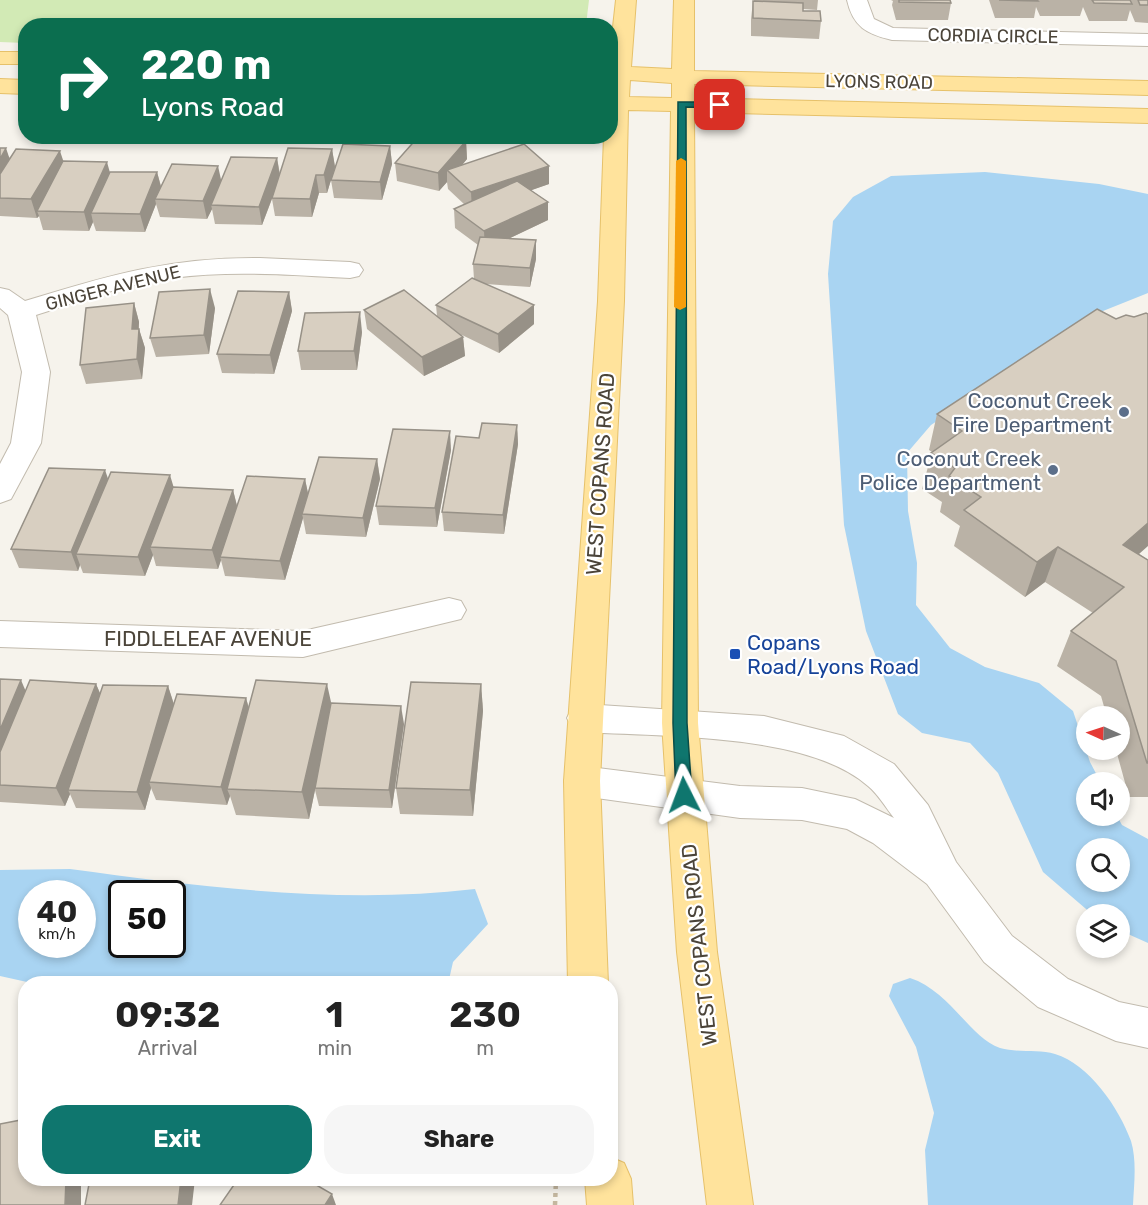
<!DOCTYPE html>
<html lang="en">
<head>
<meta charset="utf-8">
<style>
	body { margin:0; font-family:Rubik,sans-serif; background:#f6f6f6; color:#222; height:100vh; display:flex; flex-direction:column; font-size:22px; white-space:nowrap }
	* { box-sizing:border-box; margin:0 }
	p { font-size:20px; color:#767676 }
	.icon { flex:none; width:33px; height:33px; fill:none; stroke:currentColor; stroke-width:2; stroke-linecap:round; stroke-linejoin:round }
	.map { position:relative; flex:1; overflow:hidden }
	.drawer { position:absolute; left:18px; top:976px; width:600px; height:210px; display:flex; flex-direction:column; background:#fff; border-radius:24px; box-shadow:0 3px 9px #0003 }
	.drawer>* { flex:none }
	.banner { position:absolute; left:18px; top:18px; width:600px; height:126px; border-radius:24px; box-shadow:0 3px 9px #0003; background:#0b6e4f; color:#fff; overflow:hidden }
	.needle { width:39px; rotate:273deg }
	.fabs { position:absolute; left:1076px; top:706px; display:grid; gap:12px }
	.fabs a { display:grid; place-items:center; width:54px; height:54px; border-radius:50%; background:#fff; box-shadow:0 3px 9px #0003; font-size:30px }
	.speed { position:absolute; left:18px; top:880px; display:flex; gap:12px; font-size:30px; font-weight:700; text-align:center }
	.speed>* { display:grid; place-content:center; width:78px; height:78px; border-radius:50%; background:#fff; box-shadow:0 3px 9px #0003; line-height:1 }
	.speed small { font-size:15px; font-weight:400 }
	.speed .limit { border:3px solid #111; border-radius:9px; background:#fff; color:#111 }
	.pin { position:absolute; display:grid; place-items:center; width:51px; height:51px; color:#fff; margin:-26px; border-radius:12px; box-shadow:0 3px 9px #0006 }
	.me { position:absolute; width:66px; margin:-33px; rotate:357deg; stroke-linejoin:round; filter:drop-shadow(0 0 4px #0008) }
	.turn { display:flex; align-items:center; gap:21px; height:126px; padding:0 24px; font-size:27px }
	.turn .icon { width:78px; height:78px; stroke-width:2.5 }
	.turn b { display:block; font-size:42px; line-height:51px }
	.eta { display:flex; justify-content:space-evenly; align-items:center; height:102px; text-align:center }
	.eta b { font-size:36px; font-weight:700; line-height:42px }
	.cta { display:flex; gap:12px; margin-top:auto; padding:12px 24px }
	.cta a { flex:1; height:69px; border-radius:24px; background:#0f766e; color:#fff; font-size:24px; font-weight:700; line-height:69px; text-align:center }
	.cta a+a { background:#f6f6f6; color:#222 }
	.map>svg:first-child { display:block }
</style>
</head>
<body>
<div class="map">
<svg width="1148" height="1205" viewBox="0 0 1148 1205">
	<rect width="100%" height="100%" fill="#f6f3ec"/>
	<path fill="#d2eab5" d="M 0,0 L 589,0 L 586,25 L 26,26 L 25,43 L 0,42 Z"/>
	<g fill="#a9d4f2" fill-rule="evenodd">
		<path d="M 985,172 L 1099,184 L 1148,194 L 1148,293 L 1103,311 L 931,425 L 907,453 L 908,511 L 917,563 L 916,605 L 950,648 L 985,667 L 1039,683 L 1073,711 L 1090,762 L 1101,783 L 1086,783 L 1086,816 L 1117,816 L 1122,825 L 1148,839 L 1148,943 L 1119,930 L 1119,915 L 1093,915 L 1043,872 L 998,773 L 970,743 L 922,733 L 898,714 L 866,631 L 844,525 L 828,274 L 833,221 L 853,197 L 891,176 ZM 1086,849 L 1119,849 L 1119,882 L 1086,882 Z"/>
		<path d="M 70,869 C 203,887 341,905 475,889 L 488,924 L 453,962 L 448,984 L 36,984 L 0,976 L 0,870 ZM 32,894 L 82,894 L 82,945 L 32,945 ZM 122,894 L 172,894 L 172,945 L 122,945 Z"/>
		<path d="M 910,978 C 950,991 969,1037 1000,1048 C 1017,1053 1038,1049 1055,1054 C 1089,1064 1119,1108 1131,1141 C 1137,1161 1134,1184 1133,1205 L 928,1205 L 925,1150 L 934,1113 L 916,1047 L 889,996 L 893,984 Z"/>
	</g>
	<g fill="none" stroke-linecap="round" stroke-linejoin="round">
		<defs>
			<g id="minor">
				<path d="M 847,0 L 867,0 L 874,19 L 893,28 L 1148,34 L 1148,46 L 892,40 C 867,34 853,27 847,0 Z"/>
				<path d="M 260,258 L 350,262 L 359,264 L 363,270 L 359,276 L 350,278 C 291,275 231,270 172,278 C 125,284 80,301 36,315 L 50,372 L 41,443 L 11,499 L 0,503 L 0,464 L 11,443 L 22,372 L 8,315 L 0,308 L 0,288 L 9,290 L 25,301 C 109,275 171,257 260,258 Z"/>
				<path d="M 449,598 L 461,601 L 466,610 L 461,619 L 303,657 L 0,647 L 0,621 L 303,631 Z"/>
				<path d="M 585,704 L 764,716 L 844,736 L 894,764 L 928,805 L 956,862 L 1012,936 L 1068,979 L 1119,1002 L 1148,1008 L 1148,1048 L 1116,1041 L 1038,1007 L 984,962 L 927,884 L 873,843 L 847,829 L 802,820 L 740,818 L 582,796 L 569,792 L 564,781 L 569,770 L 582,766 L 740,786 L 802,788 L 855,799 L 894,818 C 886,808 878,794 868,786 C 808,733 664,737 585,732 L 572,728 L 567,718 L 572,708 Z"/>
			</g>
			<g id="major">
				<path d="M 616,0 L 636,0 L 631,67 L 672,69 L 674,0 L 694,0 L 694,71 L 1148,81 L 1148,95 L 694,84 L 694,98 L 1148,109 L 1148,123 L 694,112 L 698,723 L 717,952 L 753,1205 L 707,1205 L 677,952 L 662,723 L 671,111 L 628,110 L 624,301 L 600,781 L 608,984 L 568,984 L 564,781 L 598,301 L 604,136 L 610,136 L 610,54 ZM 630,80 L 672,83 L 672,98 L 629,97 Z"/>
				<rect x="0" y="52" width="26" height="12"/>
				<path d="M 0,79 L 26,80 L 26,94 L 0,93 Z"/>
				<path d="M 610,1157 L 624,1163 L 631,1179 L 633,1205 L 587,1205 L 585,1179 L 610,1179 Z"/>
			</g>
		</defs>
		<use href="#minor" stroke="#c2bbae" stroke-width="2"/>
		<use href="#major" stroke="#e6c16a" stroke-width="2"/>
		<path stroke="#c4b79f" stroke-width="4.5" stroke-dasharray="4 4" stroke-linecap="butt" d="M 555,1205 L 556,1179"/>
		<use href="#minor" fill="#fff" fill-rule="evenodd"/>
		<use href="#major" fill="#ffe39c" fill-rule="evenodd"/>
	</g>
	<g fill="#bab2a6">
		<path d="M 754,0 L 818,0 L 817,10 L 803,9 L 803,11 L 821,21 L 819,39 L 751,36 L 751,19 L 753,1 L 754,1 Z"/>
		<path d="M 891,0 L 950,0 L 951,3 L 948,20 L 896,20 L 892,5 L 893,1 Z"/>
		<path d="M 989,0 L 1148,0 L 1148,23 L 1135,22 L 1130,10 L 1127,21 L 1089,21 L 1083,7 L 1080,16 L 1040,16 L 1036,7 L 1034,18 L 995,18 Z"/>
		<path d="M 466,141 L 467,159 L 462,165 L 549,184 L 531,190 L 548,202 L 548,220 L 508,239 L 536,240 L 536,259 L 530,287 L 486,284 L 534,324 L 499,353 L 462,335 L 463,337 L 465,356 L 424,376 L 367,329 L 364,310 L 437,316 L 436,305 L 474,279 L 473,264 L 478,245 L 455,228 L 454,209 L 465,205 L 448,189 L 447,182 L 439,191 L 397,181 L 395,163 Z"/>
		<path d="M 390,146 L 392,164 L 382,200 L 334,198 L 331,180 L 327,193 L 319,193 L 312,217 L 275,216 L 272,199 L 262,225 L 215,224 L 212,209 L 207,219 L 160,217 L 156,204 L 145,232 L 96,231 L 93,222 L 89,231 L 43,230 L 39,216 L 37,218 L 0,216 L 0,148 L 10,158 L 63,161 L 110,172 L 157,172 L 161,186 L 221,181 L 277,158 L 280,174 L 332,149 L 335,167 Z"/>
		<path d="M 289,292 L 292,311 L 274,374 L 222,373 L 217,354 Z"/>
		<path d="M 134,303 L 139,322 L 139,329 L 145,348 L 142,379 L 86,384 L 80,365 Z"/>
		<path d="M 215,308 L 209,354 L 156,357 L 150,338 Z"/>
		<path d="M 362,332 L 357,370 L 301,370 L 298,351 Z"/>
		<path d="M 937,414 L 1148,560 L 1148,797 L 1129,797 L 1116,750 L 1119,750 L 1119,717 L 1107,717 L 1101,696 L 1057,666 L 1071,631 L 1093,613 L 1045,582 L 1025,597 L 954,546 L 960,526 L 940,512 L 942,502 L 922,489 L 932,452 L 929,450 Z"/>
		<path d="M 517,425 L 518,444 L 504,534 L 444,531 L 442,512 L 479,438 Z"/>
		<path d="M 451,450 L 437,527 L 379,525 L 376,506 Z"/>
		<path d="M 377,459 L 380,479 L 366,537 L 306,534 L 303,518 L 285,580 L 225,576 L 221,560 L 218,569 L 156,566 L 153,555 L 145,576 L 83,573 L 80,565 L 78,571 L 19,568 L 11,549 L 108,479 L 174,487 L 233,490 L 237,506 L 305,479 L 308,494 Z"/>
		<path d="M 0,679 L 26,691 L 96,684 L 100,693 L 168,686 L 174,704 L 246,698 L 249,708 L 331,703 L 404,724 L 392,808 L 319,806 L 315,790 L 309,819 L 236,815 L 230,796 L 227,805 L 156,800 L 151,788 L 145,810 L 76,808 L 70,794 L 65,806 L 0,802 Z"/>
		<path d="M 481,684 L 483,711 L 473,816 L 400,814 L 396,788 Z"/>
	</g>
	<g fill="#979187">
		<path d="M 466,141 L 467,159 L 453,176 L 447,170 L 447,182 L 439,191 L 438,173 Z"/>
		<path d="M 390,146 L 392,164 L 382,200 L 380,182 Z"/>
		<path d="M 6,148 L 12,166 L 0,188 L 0,159 Z"/>
		<path d="M 332,149 L 335,167 L 327,193 L 324,175 Z"/>
		<path d="M 60,151 L 66,169 L 37,211 L 39,216 L 37,218 L 31,199 Z"/>
		<path d="M 277,158 L 280,177 L 262,225 L 259,207 Z"/>
		<path d="M 107,162 L 112,180 L 91,213 L 93,222 L 89,231 L 84,212 Z"/>
		<path d="M 218,166 L 222,184 L 211,205 L 212,209 L 207,219 L 203,201 Z"/>
		<path d="M 549,166 L 549,184 L 472,211 L 471,192 Z"/>
		<path d="M 157,172 L 162,191 L 155,199 L 156,204 L 145,232 L 140,214 Z"/>
		<path d="M 316,175 L 319,193 L 312,217 L 310,199 Z"/>
		<path d="M 548,202 L 548,220 L 485,250 L 484,231 Z"/>
		<path d="M 536,240 L 536,259 L 530,287 L 530,268 Z"/>
		<path d="M 210,289 L 215,308 L 209,354 L 204,335 Z"/>
		<path d="M 289,292 L 292,311 L 274,374 L 270,355 Z"/>
		<path d="M 134,303 L 139,322 L 137,348 L 132,329 Z"/>
		<path d="M 534,305 L 534,324 L 499,353 L 498,334 Z"/>
		<path d="M 360,312 L 362,332 L 357,370 L 354,351 Z"/>
		<path d="M 139,329 L 145,348 L 142,379 L 137,359 Z"/>
		<path d="M 463,337 L 465,356 L 424,376 L 422,357 Z"/>
		<path d="M 517,425 L 518,444 L 504,534 L 503,515 Z"/>
		<path d="M 450,431 L 451,450 L 437,527 L 435,508 Z"/>
		<path d="M 377,459 L 380,479 L 366,537 L 363,518 Z"/>
		<path d="M 105,470 L 112,490 L 76,554 L 80,565 L 78,571 L 71,552 Z"/>
		<path d="M 170,475 L 176,495 L 150,547 L 153,555 L 145,576 L 138,557 Z"/>
		<path d="M 305,479 L 309,498 L 302,514 L 303,518 L 285,580 L 280,561 Z"/>
		<path d="M 233,490 L 238,510 L 220,557 L 221,560 L 218,569 L 212,550 Z"/>
		<path d="M 1148,523 L 1148,546 L 1111,579 L 1123,545 Z"/>
		<path d="M 1058,547 L 1045,582 L 1025,597 L 1037,562 Z"/>
		<path d="M 21,680 L 29,699 L 0,772 L 0,730 Z"/>
		<path d="M 96,684 L 104,703 L 68,790 L 70,794 L 65,806 L 56,788 Z"/>
		<path d="M 327,684 L 333,711 L 315,788 L 315,790 L 309,819 L 302,792 Z"/>
		<path d="M 481,684 L 483,711 L 473,816 L 470,790 Z"/>
		<path d="M 168,686 L 174,705 L 149,782 L 151,788 L 145,810 L 137,792 Z"/>
		<path d="M 246,698 L 251,717 L 227,789 L 230,796 L 227,805 L 221,787 Z"/>
		<path d="M 401,706 L 404,724 L 392,808 L 389,790 Z"/>
		<path d="M 66,1179 L 81,1179 L 81,1205 L 65,1205 Z"/>
		<path d="M 181,1179 L 195,1179 L 192,1205 L 178,1205 Z"/>
		<path d="M 332,1194 L 336,1205 L 325,1205 Z"/>
	</g>
	<g fill="#d8cfc1" stroke="#979187" stroke-width="1.5">
		<path d="M 899,0 L 950,0 L 951,3 L 899,2 Z"/>
		<path d="M 999,0 L 1037,0 L 1038,1 Z"/>
		<path d="M 1092,0 L 1130,0 L 1132,4 L 1094,3 Z"/>
		<path d="M 1138,0 L 1148,0 L 1148,5 L 1140,5 Z"/>
		<path d="M 753,1 L 803,3 L 803,11 L 820,11 L 821,21 L 753,18 Z"/>
		<path d="M 419,136 L 446,136 L 466,141 L 438,173 L 395,163 Z"/>
		<path d="M 343,144 L 390,146 L 380,182 L 331,180 Z"/>
		<path d="M 524,144 L 549,166 L 471,192 L 447,170 Z"/>
		<path d="M 0,148 L 6,148 L 0,159 Z"/>
		<path d="M 288,148 L 332,149 L 324,175 L 316,175 L 310,199 L 272,198 Z"/>
		<path d="M 16,149 L 60,151 L 31,199 L 0,198 L 0,174 Z"/>
		<path d="M 231,157 L 277,158 L 259,207 L 211,205 Z"/>
		<path d="M 63,161 L 107,162 L 84,212 L 37,211 Z"/>
		<path d="M 172,164 L 218,166 L 203,201 L 155,199 Z"/>
		<path d="M 110,172 L 157,172 L 140,214 L 91,213 Z"/>
		<path d="M 517,181 L 548,202 L 484,231 L 454,209 Z"/>
		<path d="M 480,237 L 536,240 L 530,268 L 473,264 Z"/>
		<path d="M 472,278 L 534,305 L 498,334 L 436,305 Z"/>
		<path d="M 210,289 L 204,335 L 150,338 L 159,292 Z"/>
		<path d="M 404,290 L 463,337 L 422,357 L 364,310 Z"/>
		<path d="M 238,291 L 289,292 L 270,355 L 217,354 Z"/>
		<path d="M 134,303 L 132,329 L 139,329 L 137,359 L 80,365 L 86,308 Z"/>
		<path d="M 1097,309 L 1116,319 L 1126,315 L 1134,317 L 1146,313 L 1148,314 L 1148,523 L 1123,545 L 1148,560 L 1148,763 L 1147,763 L 1116,661 L 1071,631 L 1124,587 L 1058,547 L 1037,562 L 964,510 L 981,497 L 949,476 L 955,468 L 931,453 L 962,431 L 937,414 Z"/>
		<path d="M 360,312 L 354,351 L 298,351 L 305,313 Z"/>
		<path d="M 482,423 L 517,425 L 503,515 L 442,512 L 456,436 L 479,438 Z"/>
		<path d="M 393,429 L 450,431 L 435,508 L 376,506 Z"/>
		<path d="M 319,457 L 377,459 L 363,518 L 302,514 Z"/>
		<path d="M 49,468 L 105,470 L 71,552 L 11,549 Z"/>
		<path d="M 111,472 L 170,475 L 138,557 L 76,554 Z"/>
		<path d="M 247,476 L 305,479 L 280,561 L 220,557 Z"/>
		<path d="M 173,487 L 233,490 L 212,550 L 150,547 Z"/>
		<path d="M 0,679 L 21,680 L 0,730 Z"/>
		<path d="M 30,680 L 96,684 L 56,788 L 0,785 L 0,752 Z"/>
		<path d="M 256,680 L 327,684 L 302,792 L 227,789 Z"/>
		<path d="M 411,682 L 481,684 L 470,790 L 396,788 Z"/>
		<path d="M 103,685 L 168,686 L 137,792 L 68,790 Z"/>
		<path d="M 177,694 L 246,698 L 221,787 L 149,782 Z"/>
		<path d="M 331,703 L 401,706 L 389,790 L 315,788 Z"/>
		<path d="M 26,1119 L 26,1179 L 66,1179 L 65,1205 L 0,1205 L 0,1124 Z"/>
		<path d="M 90,1179 L 181,1179 L 178,1205 L 85,1205 Z"/>
		<path d="M 238,1179 L 306,1179 L 332,1194 L 325,1205 L 220,1205 Z"/>
	</g>
	<path fill="#0f766e" stroke="#0a4d48" stroke-width="1.5" d="M 678,102 L 720,102 L 724,105 L 720,108 L 686,107 L 687,723 L 692,795 L 684,802 L 676,795 L 673,723 Z"/>
	<path fill="#f59e0b" d="M 681,158 L 686,161 L 686,307 L 680,310 L 674,307 L 676,161 Z"/>
	<g fill="#5c6f8a" stroke="#fff" stroke-width="2">
		<circle cx="1124" cy="412" r="6"/>
		<circle cx="1053" cy="470" r="6"/>
	</g>
	<rect fill="#1a4fb4" stroke="#fff" stroke-width="2" x="729" y="648" width="12" height="12" rx="3"/>
	<g text-anchor="middle" dominant-baseline="central" stroke-width="4.5" stroke-linejoin="round" paint-order="stroke">
		<g font-size="18" fill="#4b4439" stroke="#fff">
			<text transform="translate(993 36) rotate(1)">CORDIA CIRCLE</text>
			<text transform="translate(879 82) rotate(1)">LYONS ROAD</text>
			<text transform="translate(113 288) rotate(-14)">GINGER AVENUE</text>
		</g>
		<g font-size="21" fill="#4e5e75" stroke="#fff" text-anchor="end">
			<text x="1112" y="400">Coconut Creek<tspan x="1112" dy="24">Fire Department</tspan></text>
			<text x="1041" y="458">Coconut Creek<tspan x="1041" dy="24">Police Department</tspan></text>
		</g>
		<g font-size="21" fill="#4b4439" stroke="#fff">
			<text transform="translate(600 474) rotate(-86)">WEST COPANS ROAD</text>
			<text x="208" y="638">FIDDLELEAF AVENUE</text>
			<text transform="translate(699 945) rotate(-96)">WEST COPANS ROAD</text>
		</g>
		<g font-size="21" fill="#164399" stroke="#fff" text-anchor="start">
			<text x="747" y="642">Copans<tspan x="747" dy="24">Road/Lyons Road</tspan></text>
		</g>
	</g>
</svg>
<div class="fabs">
<a><svg class="needle" viewBox="-14 -14 28 28"><path d="M0-13l5 13h-10z" fill="#e53935"/><path d="M0 13l5-13h-10z" fill="#767676"/></svg></a>
<a><svg class="icon" aria-label="sound" viewBox="0 0 24 24"><path d="M4 9h4l5-4v14l-5-4H4zM17 9q2 3 0 6"/></svg></a>
<a><svg class="icon" aria-label="search" viewBox="0 0 24 24"><circle cx="10" cy="10" r="6"/><path d="M15 15l6 6"/></svg></a>
<a><svg class="icon" aria-label="layers" viewBox="0 0 24 24"><path d="M12 4l9 5-9 5-9-5zM3 14l9 5 9-5"/></svg></a>
</div>
<div class="speed"><div>40<small>km/h</small></div><div class="limit">50</div></div>
<div class="pin" style="left:720px;top:105px;background:#d93025"><svg class="icon" aria-label="arrive" viewBox="0 0 24 24"><path d="M6 21V4h12l-3 4 3 4H6"/></svg></div>
<svg class="me" style="left:684px;top:795px" viewBox="-20 -20 40 40"><path d="M0-17L14 15 0 8-14 15z" fill="#0f766e" stroke="#fff" stroke-width="4"/></svg>
<div class="banner">
<div class="turn"><svg class="icon" aria-label="right" viewBox="0 0 24 24"><path d="M7 20v-9h11M14 6l5 5-5 5"/></svg><div><b>220 m</b>Lyons Road</div></div>
</div>
<section class="drawer">
<div class="eta">
<div><b>09:32</b><p>Arrival</p></div>
<div><b>1</b><p>min</p></div>
<div><b>230</b><p>m</p></div>
</div>
<div class="cta"><a>Exit</a><a>Share</a></div>
</section>
</div>
</body>
</html>
